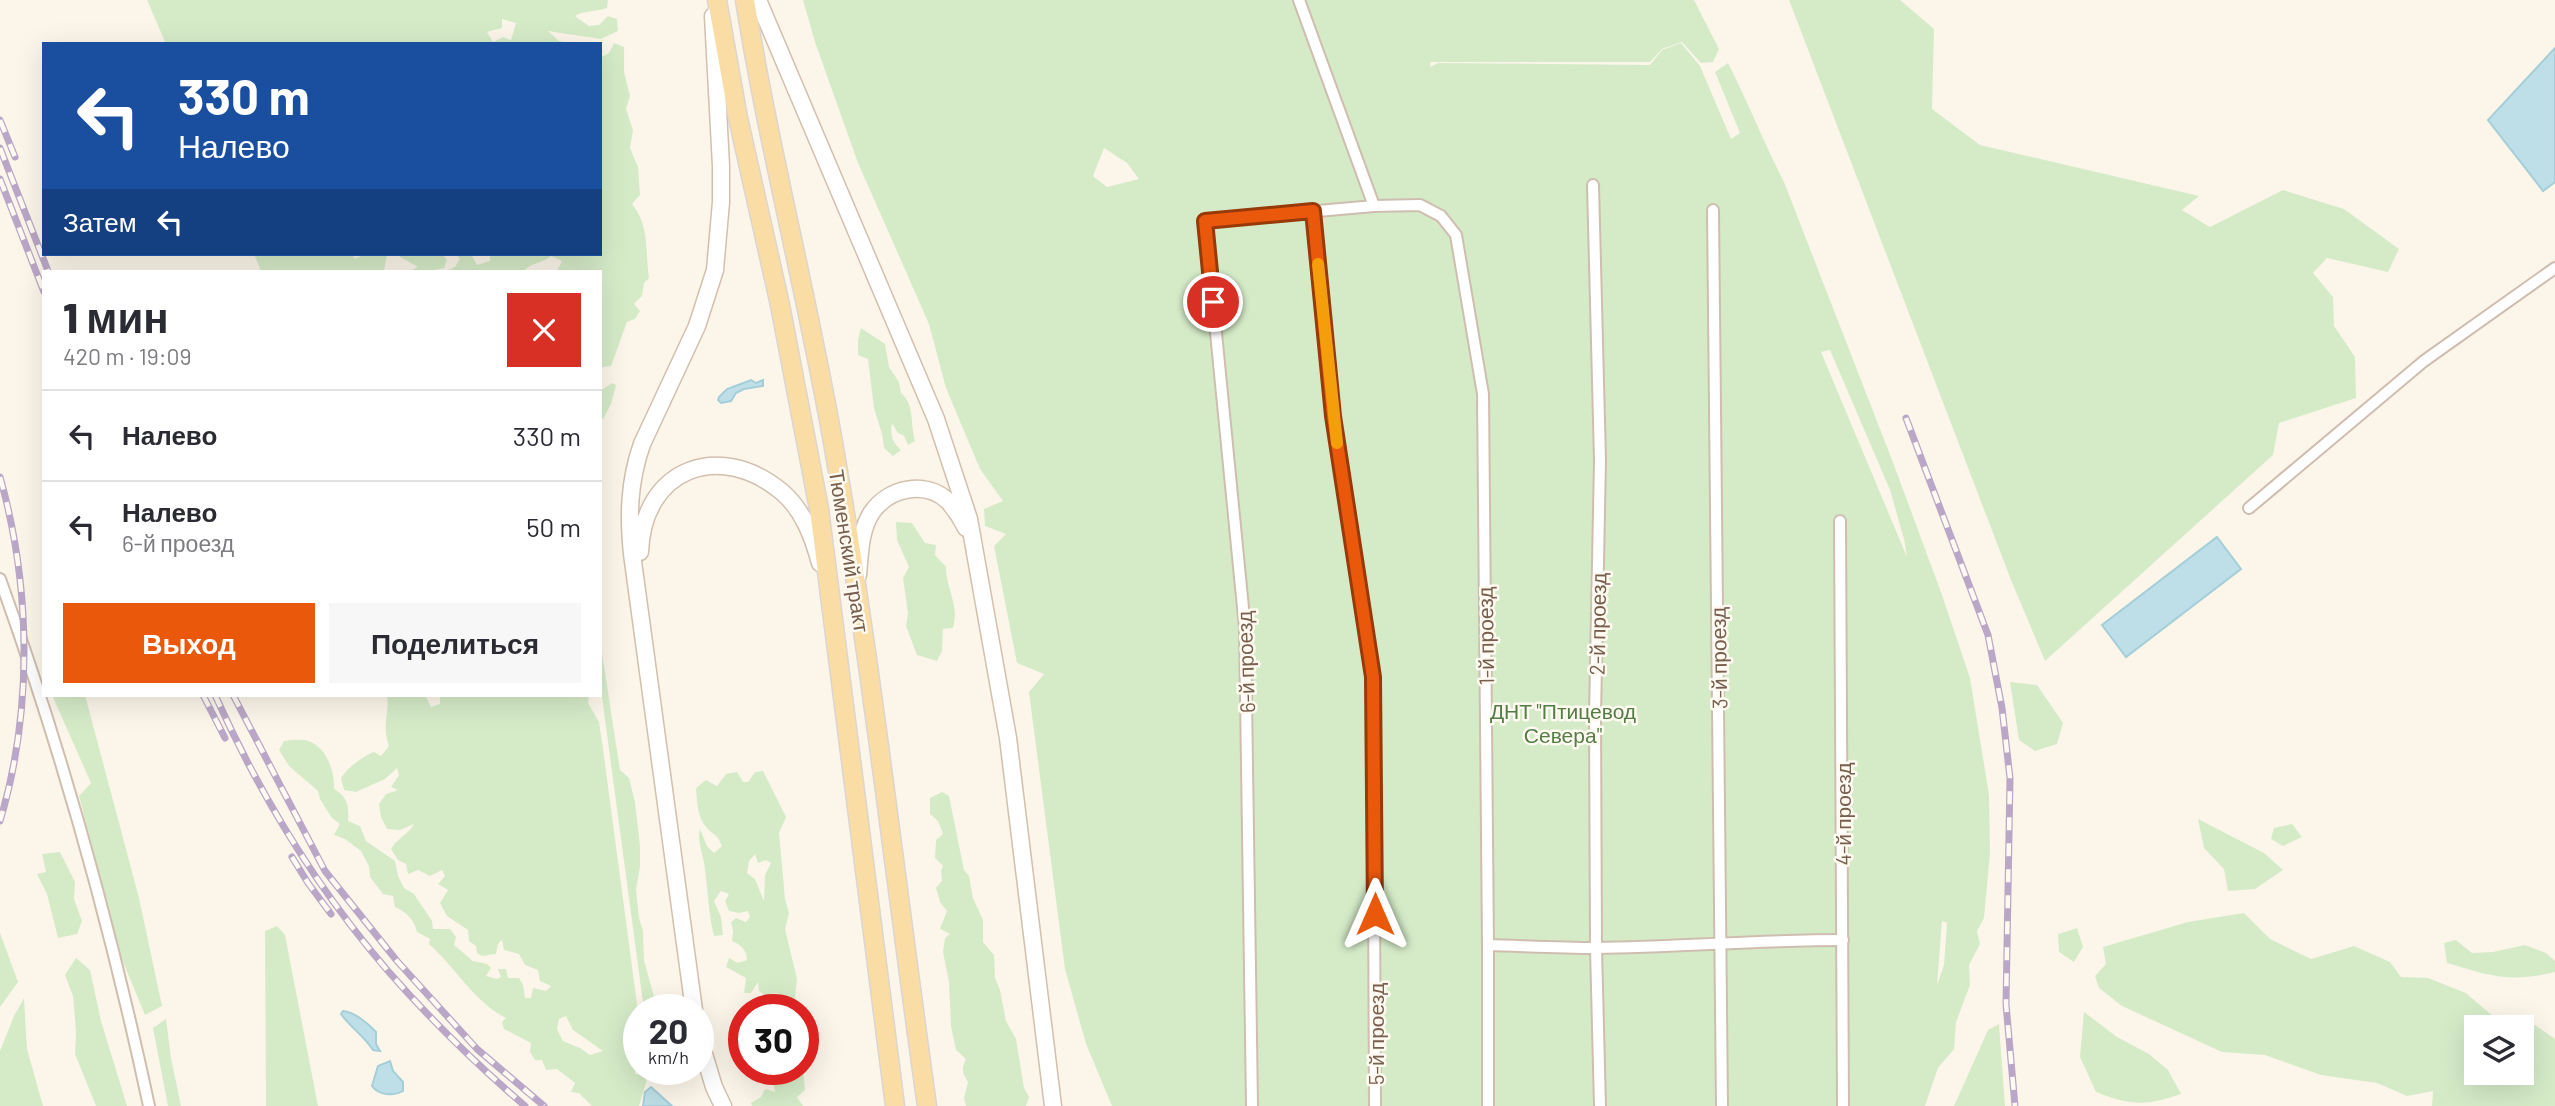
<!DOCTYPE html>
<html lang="ru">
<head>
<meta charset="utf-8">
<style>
	body { margin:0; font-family:Barlow,sans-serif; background:#f7f7f7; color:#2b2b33; height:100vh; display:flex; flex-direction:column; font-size:26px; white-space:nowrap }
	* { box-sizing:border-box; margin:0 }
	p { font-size:23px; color:#7c7c81 }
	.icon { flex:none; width:38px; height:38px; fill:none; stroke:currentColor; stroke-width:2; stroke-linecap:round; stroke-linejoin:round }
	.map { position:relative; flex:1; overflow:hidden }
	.panel { position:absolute; left:42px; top:270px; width:560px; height:427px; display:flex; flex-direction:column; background:#fff; border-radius:0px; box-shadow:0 7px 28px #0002 }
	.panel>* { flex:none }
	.banner { position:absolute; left:42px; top:42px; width:560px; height:214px; border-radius:0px; box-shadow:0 7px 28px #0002; background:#1a4fa0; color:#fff; overflow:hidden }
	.buttons { position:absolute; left:2464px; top:1015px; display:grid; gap:14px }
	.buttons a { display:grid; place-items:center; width:70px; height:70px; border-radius:0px; background:#fff; box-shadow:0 7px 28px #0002; font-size:35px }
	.speed { position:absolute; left:623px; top:994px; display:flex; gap:14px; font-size:35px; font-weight:700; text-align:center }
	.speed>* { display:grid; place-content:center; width:91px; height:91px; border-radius:50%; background:#fff; box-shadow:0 7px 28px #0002; line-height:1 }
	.speed small { font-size:18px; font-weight:400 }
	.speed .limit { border:10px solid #d22; background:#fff; color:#111 }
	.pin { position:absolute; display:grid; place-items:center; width:60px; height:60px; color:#fff; margin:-30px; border:4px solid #fff; border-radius:50%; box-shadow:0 2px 7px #0007 }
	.me { position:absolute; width:77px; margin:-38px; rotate:0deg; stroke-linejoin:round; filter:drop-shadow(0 0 5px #0008) }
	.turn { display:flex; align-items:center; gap:24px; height:147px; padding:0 21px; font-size:32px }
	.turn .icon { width:91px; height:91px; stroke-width:2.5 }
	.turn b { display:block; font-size:49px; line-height:60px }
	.then { display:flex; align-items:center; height:66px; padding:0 21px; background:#0003; gap:14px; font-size:26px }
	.round { display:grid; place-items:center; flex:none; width:74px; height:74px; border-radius:0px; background:#f7f7f7 }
	.summary { display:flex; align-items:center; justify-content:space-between; height:119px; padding:0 21px }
	h1 { font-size:42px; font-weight:800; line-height:52px }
	.cta { display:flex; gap:14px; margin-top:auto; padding:14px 21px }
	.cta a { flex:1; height:80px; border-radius:0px; background:#ea580c; color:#fff; font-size:28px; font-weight:800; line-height:80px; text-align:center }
	.cta a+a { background:#f7f7f7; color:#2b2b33 }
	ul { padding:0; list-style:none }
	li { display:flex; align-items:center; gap:21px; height:91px; padding:0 21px; border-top:2px solid #e1e1e2 }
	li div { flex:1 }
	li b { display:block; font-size:26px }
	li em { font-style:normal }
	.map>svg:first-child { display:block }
</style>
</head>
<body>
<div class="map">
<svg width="2555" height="1106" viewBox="0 0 2555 1106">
	<rect width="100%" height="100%" fill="#fcf6ea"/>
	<g fill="#d5ebc8" fill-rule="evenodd">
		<path d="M 147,0 L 608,0 L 607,8 C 596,12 585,10 575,16 L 589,26 L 599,25 L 608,16 L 617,19 L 618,31 L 601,39 L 548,31 L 559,41 L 575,44 L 166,44 ZM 502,19 L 516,23 L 511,40 L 503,37 L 493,42 L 487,32 L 502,28 Z"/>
		<path d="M 803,0 L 1694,0 L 1719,49 L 1713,62 L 1701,63 L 1682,42 L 1662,49 L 1650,62 L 1431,62 L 1430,67 L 1438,63 L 1650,65 L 1662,50 L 1681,43 L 1700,66 L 1731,139 L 1740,133 L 1715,72 L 1728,63 C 1748,102 1764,143 1784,182 L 1894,465 L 1942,595 L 1970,678 L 1989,795 L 1990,853 L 1984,918 L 1977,931 L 1980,944 L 1969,965 L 1970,985 L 1956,1022 L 1954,1049 L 1938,1068 L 1925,1106 L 1112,1106 L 1086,1044 L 1065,969 L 1029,692 L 1044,674 L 1017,663 L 994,546 L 1006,534 L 985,526 L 984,509 L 1003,501 L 980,469 L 946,388 L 929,324 L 858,163 L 815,42 ZM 1104,148 L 1127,163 L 1139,179 L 1107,187 L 1093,176 ZM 1830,350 L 1890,490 L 1904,539 L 1907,557 L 1821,352 ZM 1942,921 L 1947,923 L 1944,965 L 1937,985 Z"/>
		<path d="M 1789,0 L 1900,0 L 1934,29 L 1932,109 L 1980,145 L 2199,196 L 2182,210 L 2210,227 L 2283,190 L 2344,209 L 2399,249 L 2388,272 L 2327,258 L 2313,273 L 2333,297 L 2334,326 L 2355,357 L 2356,398 L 2279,423 L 2273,455 L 2045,661 L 2011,580 Z"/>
		<path d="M 614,43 L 624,47 L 624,72 L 630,96 L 626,109 L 633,130 L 630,148 L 638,167 L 640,195 L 632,204 C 650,226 645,251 649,278 L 644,283 L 642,296 L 634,304 L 640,311 L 635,319 L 627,322 L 611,366 L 603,367 L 600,371 L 600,271 L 557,271 L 562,261 L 551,256 C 543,263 530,263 524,271 L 447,271 L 455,267 L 460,259 L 456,254 L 471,254 L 477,265 L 490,261 L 490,254 L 600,254 L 600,58 L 609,53 Z"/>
		<path d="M 254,254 L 352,254 L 355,259 L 365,254 L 442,254 L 447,260 L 444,268 L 430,271 L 410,271 L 418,267 L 397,255 L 387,255 L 384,270 L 394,271 L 261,271 Z"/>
		<path d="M 861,328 L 885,344 L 889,367 L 899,382 L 901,393 C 915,404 910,425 915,441 L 908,445 L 904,436 L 898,433 L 892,423 C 890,435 892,442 901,450 L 893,456 L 884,448 L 882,434 L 874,408 L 868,359 L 858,355 L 858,340 Z"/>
		<path d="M 612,383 L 616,385 L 611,404 L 603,419 L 600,418 L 600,391 Z"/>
		<path d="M 896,522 L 912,523 L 925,543 L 936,545 L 935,555 L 946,567 C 946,588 960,607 953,628 L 943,629 L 942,651 L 937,661 L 917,655 L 906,626 L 908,613 L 903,578 L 909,567 L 897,540 Z"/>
		<path d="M 600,640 L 620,770 L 629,778 L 635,802 L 640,846 L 640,867 L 636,889 L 639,918 L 643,931 L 644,960 L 656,1004 L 655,1010 L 644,1010 L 600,682 Z"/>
		<path d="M 2010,682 L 2037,685 L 2063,723 L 2057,744 L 2035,751 L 2019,740 Z"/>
		<path d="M 52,695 L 85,695 L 139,898 L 162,1006 L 145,1015 L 121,957 L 79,796 L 91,783 Z"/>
		<path d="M 387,695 L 425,695 L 431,707 L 440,704 L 440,695 L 589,695 L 588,703 L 599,722 L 603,749 L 639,1019 L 639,1049 L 635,1056 L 635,1074 L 641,1075 L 643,1069 L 650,1069 L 639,1106 L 592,1106 L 579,1093 L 571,1092 L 575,1083 L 557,1069 L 546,1070 L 542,1060 L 535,1060 L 530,1052 L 531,1043 L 504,1029 L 502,1022 L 506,1018 C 474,1002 456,968 429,944 L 430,939 L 417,932 C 414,919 407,913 395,907 L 393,896 L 383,894 L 370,877 L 369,866 L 361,851 L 345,839 L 334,835 L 340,824 L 332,818 L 320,799 L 318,791 L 289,766 L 279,750 L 284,741 C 291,740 301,739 308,741 C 327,747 335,772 334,789 C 348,797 349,806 348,821 L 360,826 L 366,841 L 395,861 L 398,876 L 404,888 L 414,894 L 432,921 L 433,929 L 450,929 L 456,937 L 454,945 L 473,961 L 487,964 L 491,968 L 486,976 L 497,979 L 501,977 L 498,969 L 506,969 L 508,978 L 519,978 L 523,985 L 525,998 L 531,998 L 533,988 L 546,991 L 551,986 L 540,981 L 538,970 L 525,965 L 519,954 L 504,950 L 502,940 L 498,944 L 496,954 L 482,956 L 477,953 L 476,946 L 469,941 L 468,930 L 447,916 L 440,903 L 448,890 L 438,884 L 445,876 L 442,870 L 430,876 L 418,870 L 408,874 L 406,864 L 398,860 L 391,849 C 397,838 408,835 414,824 L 400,830 L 387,829 L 381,817 L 379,804 L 386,794 L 398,790 L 391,787 L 399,775 L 397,768 L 385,779 L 356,792 L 344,790 L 341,778 C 347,768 363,756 374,752 L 381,756 L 389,746 C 381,725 390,713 387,695 ZM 566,1016 L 573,1030 L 603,1051 L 590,1055 L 580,1048 L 563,1041 L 557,1029 L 559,1019 Z"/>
		<path d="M 763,771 L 786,817 L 779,833 L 785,899 L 789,913 L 785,929 L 797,979 L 795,997 L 800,1010 L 780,1010 L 782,1004 L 779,994 L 773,993 L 767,997 L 759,991 L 758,982 L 751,993 L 744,993 L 746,978 L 726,967 L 729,958 L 738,963 L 747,960 C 747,950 741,945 732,941 L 733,931 L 731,922 L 736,918 L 746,922 L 750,917 L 748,911 L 739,913 L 729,911 L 725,901 L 729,894 L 721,891 L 714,901 L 721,917 L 723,935 L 714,936 C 708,912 708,887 704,863 C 702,851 697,840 700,829 L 707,846 L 714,853 L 722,846 C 716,832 715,837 707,828 C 697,818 697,801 696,788 L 706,780 L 717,786 L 726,774 L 737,772 L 743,782 L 748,782 L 755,772 ZM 755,854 L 758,863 L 766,860 L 771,863 L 765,875 L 764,901 L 755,879 L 747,873 L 749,861 Z"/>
		<path d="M 942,792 L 949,796 L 964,870 L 969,876 L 973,898 L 983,920 L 983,942 L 994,955 L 995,978 L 1000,990 L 1006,1021 L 1016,1039 L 1024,1088 L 1029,1097 L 1026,1106 L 966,1106 L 964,1098 L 968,1082 C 962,1073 961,1069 966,1059 L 956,1050 L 951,1026 L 949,982 L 943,952 L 945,938 L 950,934 L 940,929 L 947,911 L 940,902 L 936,888 L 942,881 L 941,871 L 943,866 L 935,858 L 936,840 L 943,834 L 938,821 L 930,814 L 930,798 Z"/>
		<path d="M 2198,819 L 2264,853 L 2283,870 L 2255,889 L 2228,891 L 2224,869 L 2204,848 Z"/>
		<path d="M 2292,824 L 2302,837 L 2283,846 L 2271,839 L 2274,828 Z"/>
		<path d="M 60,852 L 75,882 L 74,899 L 82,921 L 77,934 L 58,938 L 47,894 L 37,874 L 46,872 L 42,854 Z"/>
		<path d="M 2244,913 L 2270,939 L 2311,959 L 2354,946 L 2390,962 L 2401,977 L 2428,978 L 2466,993 L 2503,1025 L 2535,1025 L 2555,1039 L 2555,1106 L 2432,1106 L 2433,1091 L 2407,1096 L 2377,1083 L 2321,1075 L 2265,1055 L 2222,1052 L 2122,1006 L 2099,988 L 2095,976 L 2106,964 L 2103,947 L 2188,922 ZM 2476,1027 L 2522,1027 L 2522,1073 L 2476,1073 Z"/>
		<path d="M 277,926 L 285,935 L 318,1106 L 266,1106 L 265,931 Z"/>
		<path d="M 2077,928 L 2083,947 L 2074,962 L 2059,952 L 2058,934 Z"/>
		<path d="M 0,933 L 18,982 L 0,1007 Z"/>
		<path d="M 2456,940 L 2472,953 L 2493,952 L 2525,945 L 2546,953 L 2555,961 L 2555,972 C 2509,983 2491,976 2447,963 L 2444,943 Z"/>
		<path d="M 76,958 L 90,970 L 101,1021 L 127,1106 L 96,1106 L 75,1054 L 76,1031 L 73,996 L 65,975 Z"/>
		<path d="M 24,998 L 27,1049 L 43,1106 L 0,1106 L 0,1051 L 14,1016 Z"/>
		<path d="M 2084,1012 L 2117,1037 L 2149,1054 L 2168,1070 L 2181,1094 C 2146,1106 2131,1106 2096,1092 L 2080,1057 Z"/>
		<path d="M 166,1019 L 171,1058 L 181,1106 L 168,1106 L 153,1028 Z"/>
		<path d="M 1999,1024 L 2005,1106 L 1954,1106 L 1988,1030 Z"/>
		<path d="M 763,1069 L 803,1069 L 805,1090 L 797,1097 L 803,1106 L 752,1106 L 751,1103 L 761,1097 L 765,1089 L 775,1092 L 773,1082 Z"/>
	</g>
	<g fill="#bedfe7" stroke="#a5ced8" stroke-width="2">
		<path d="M 2555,48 L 2555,182 L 2543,191 L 2488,120 Z"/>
		<path d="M 751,380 L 756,383 L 763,380 L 763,386 L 744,389 L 736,393 L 731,401 L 721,403 L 718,400 L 719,397 L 727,389 Z"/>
		<path d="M 2217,537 L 2241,569 L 2126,657 L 2102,625 Z"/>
		<path d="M 343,1011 C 354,1012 368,1023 376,1032 L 376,1044 L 380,1051 L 373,1050 C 364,1036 351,1028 341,1014 Z"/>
		<path d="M 390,1061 L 393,1071 L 403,1082 L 403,1091 C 394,1096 379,1096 372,1086 L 378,1066 Z"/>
		<path d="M 651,1087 L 672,1106 L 643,1106 L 645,1092 Z"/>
	</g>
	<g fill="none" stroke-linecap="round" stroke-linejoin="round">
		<defs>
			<g id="minor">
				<path d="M 1299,0 L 1374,206"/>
				<path d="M 1593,185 L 1600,460 L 1595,716 L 1596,948 L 1600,1106"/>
				<path d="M 1713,210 L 1722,1106"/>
				<path d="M 1313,211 L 1333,416 L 1373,677 L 1375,1106"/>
				<path d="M 2249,508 L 2424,361 L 2555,268"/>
				<path d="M 1840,521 L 1843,1106"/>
				<path d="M 0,579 C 62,751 111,928 149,1106"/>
				<path d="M 1488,945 C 1524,946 1560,948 1596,948 C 1679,947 1761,940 1843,940"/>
				<path d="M 1252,1106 L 1245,628 L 1205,221 L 1374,206 L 1420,205 L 1441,216 L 1456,235 L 1483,394 L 1488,945 L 1488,1106"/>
			</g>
			<g id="secondary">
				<path d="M 758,0 L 936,419 L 969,519 L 1008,738 L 1053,1106"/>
				<path d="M 640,552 C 643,468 720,440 782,492 C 803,510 813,537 820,563"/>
				<path d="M 858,575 C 860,554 860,530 872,512 C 889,488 925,480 948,501 C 955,509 961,518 966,528"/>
				<path d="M 694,1010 L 632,554 C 628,515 629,481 642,444 L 697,326 L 715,270 L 721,202 L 721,166 L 713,16"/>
				<path d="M 698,1034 L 714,1087 L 723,1106"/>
			</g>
			<g id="primary">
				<path d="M 717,0 L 738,118 L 780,305 L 819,509 L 895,1106"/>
				<path d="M 745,0 C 769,150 808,298 834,448 C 872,666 896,887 927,1106"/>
			</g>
		</defs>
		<use href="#minor" stroke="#cfbeaf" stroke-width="14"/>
		<use href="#secondary" stroke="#d2bfad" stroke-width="19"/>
		<use href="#primary" stroke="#dcd5d1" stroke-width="21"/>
		<use href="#minor" stroke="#fff" stroke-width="10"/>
		<use href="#secondary" stroke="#fff" stroke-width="16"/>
		<use href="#primary" stroke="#f9dda5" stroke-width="18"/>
		<defs>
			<g id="rail">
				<path d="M 0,120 L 15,157"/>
				<path d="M 0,148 L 48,271"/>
				<path d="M 0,179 L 44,292"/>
				<path d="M 1906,418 L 1988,635 L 2002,708 L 2010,778 L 2006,1004 L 2015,1106"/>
				<path d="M 0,477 C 31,587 33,711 0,821"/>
				<path d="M 203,695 L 225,738"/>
				<path d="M 215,695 C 259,793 317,889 388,971 C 430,1019 476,1064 525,1106"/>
				<path d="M 233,695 L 325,871 L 397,961 L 477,1049 L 544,1106"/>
				<path d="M 292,857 L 308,883 L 331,914"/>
			</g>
		</defs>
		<use href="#rail" stroke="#baa7c7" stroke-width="7"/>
		<use href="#rail" stroke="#fffaf1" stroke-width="4.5" stroke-dasharray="13" stroke-linecap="butt"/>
	</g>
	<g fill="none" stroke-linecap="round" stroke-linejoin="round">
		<defs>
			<path id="route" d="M 1213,302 L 1205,221 L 1313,211 L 1333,416 L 1373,677 L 1375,914"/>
		</defs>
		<use href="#route" stroke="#983908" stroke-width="18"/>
		<use href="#route" stroke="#ea580c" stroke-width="12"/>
		<path stroke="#f59e0b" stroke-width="12" d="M 1318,264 L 1337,443"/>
	</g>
	<g text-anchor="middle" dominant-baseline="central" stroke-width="5" stroke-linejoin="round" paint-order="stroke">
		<g font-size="21" fill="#785e4d" stroke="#fffaf1">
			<text transform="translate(850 551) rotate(81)">Тюменский тракт</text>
			<text transform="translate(1597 624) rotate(-89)">2-й проезд</text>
			<text transform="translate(1485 636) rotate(-91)">1-й проезд</text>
			<text transform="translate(1718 658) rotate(-91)">3-й проезд</text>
			<text transform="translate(1245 662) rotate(-92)">6-й проезд</text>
			<text transform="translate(1842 814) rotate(-90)">4-й проезд</text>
			<text transform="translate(1375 1034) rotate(-90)">5-й проезд</text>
		</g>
		<g font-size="21" fill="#547d45" stroke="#fffaf1">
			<text x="1563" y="710">ДНТ "Птицевод<tspan x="1563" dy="24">Севера"</tspan></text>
		</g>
	</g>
</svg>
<div class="buttons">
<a><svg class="icon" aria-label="layers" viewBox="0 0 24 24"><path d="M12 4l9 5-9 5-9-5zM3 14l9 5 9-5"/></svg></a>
</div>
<div class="speed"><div>20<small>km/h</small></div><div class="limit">30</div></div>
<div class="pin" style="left:1213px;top:302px;background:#d93025"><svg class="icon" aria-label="arrive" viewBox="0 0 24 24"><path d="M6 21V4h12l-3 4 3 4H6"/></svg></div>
<svg class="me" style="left:1375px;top:914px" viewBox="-20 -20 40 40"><path d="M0-17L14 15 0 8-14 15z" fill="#ea580c" stroke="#fff" stroke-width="4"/></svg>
<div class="banner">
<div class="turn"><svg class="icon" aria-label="left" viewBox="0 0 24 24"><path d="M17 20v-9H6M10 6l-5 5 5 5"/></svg><div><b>330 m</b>Налево</div></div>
<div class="then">Затем<svg class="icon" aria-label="left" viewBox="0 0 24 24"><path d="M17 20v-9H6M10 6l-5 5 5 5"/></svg></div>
</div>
<section class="panel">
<div class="summary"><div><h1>1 мин</h1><p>420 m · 19:09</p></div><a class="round" style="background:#d93025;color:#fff"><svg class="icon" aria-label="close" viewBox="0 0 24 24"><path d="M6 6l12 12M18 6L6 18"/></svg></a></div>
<ul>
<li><svg class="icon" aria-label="left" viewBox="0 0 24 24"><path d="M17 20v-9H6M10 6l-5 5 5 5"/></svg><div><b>Налево</b></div><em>330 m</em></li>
<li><svg class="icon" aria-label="left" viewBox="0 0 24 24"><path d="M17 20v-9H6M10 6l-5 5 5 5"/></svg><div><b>Налево</b><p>6-й проезд</p></div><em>50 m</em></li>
</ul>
<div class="cta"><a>Выход</a><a>Поделиться</a></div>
</section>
</div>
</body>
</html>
